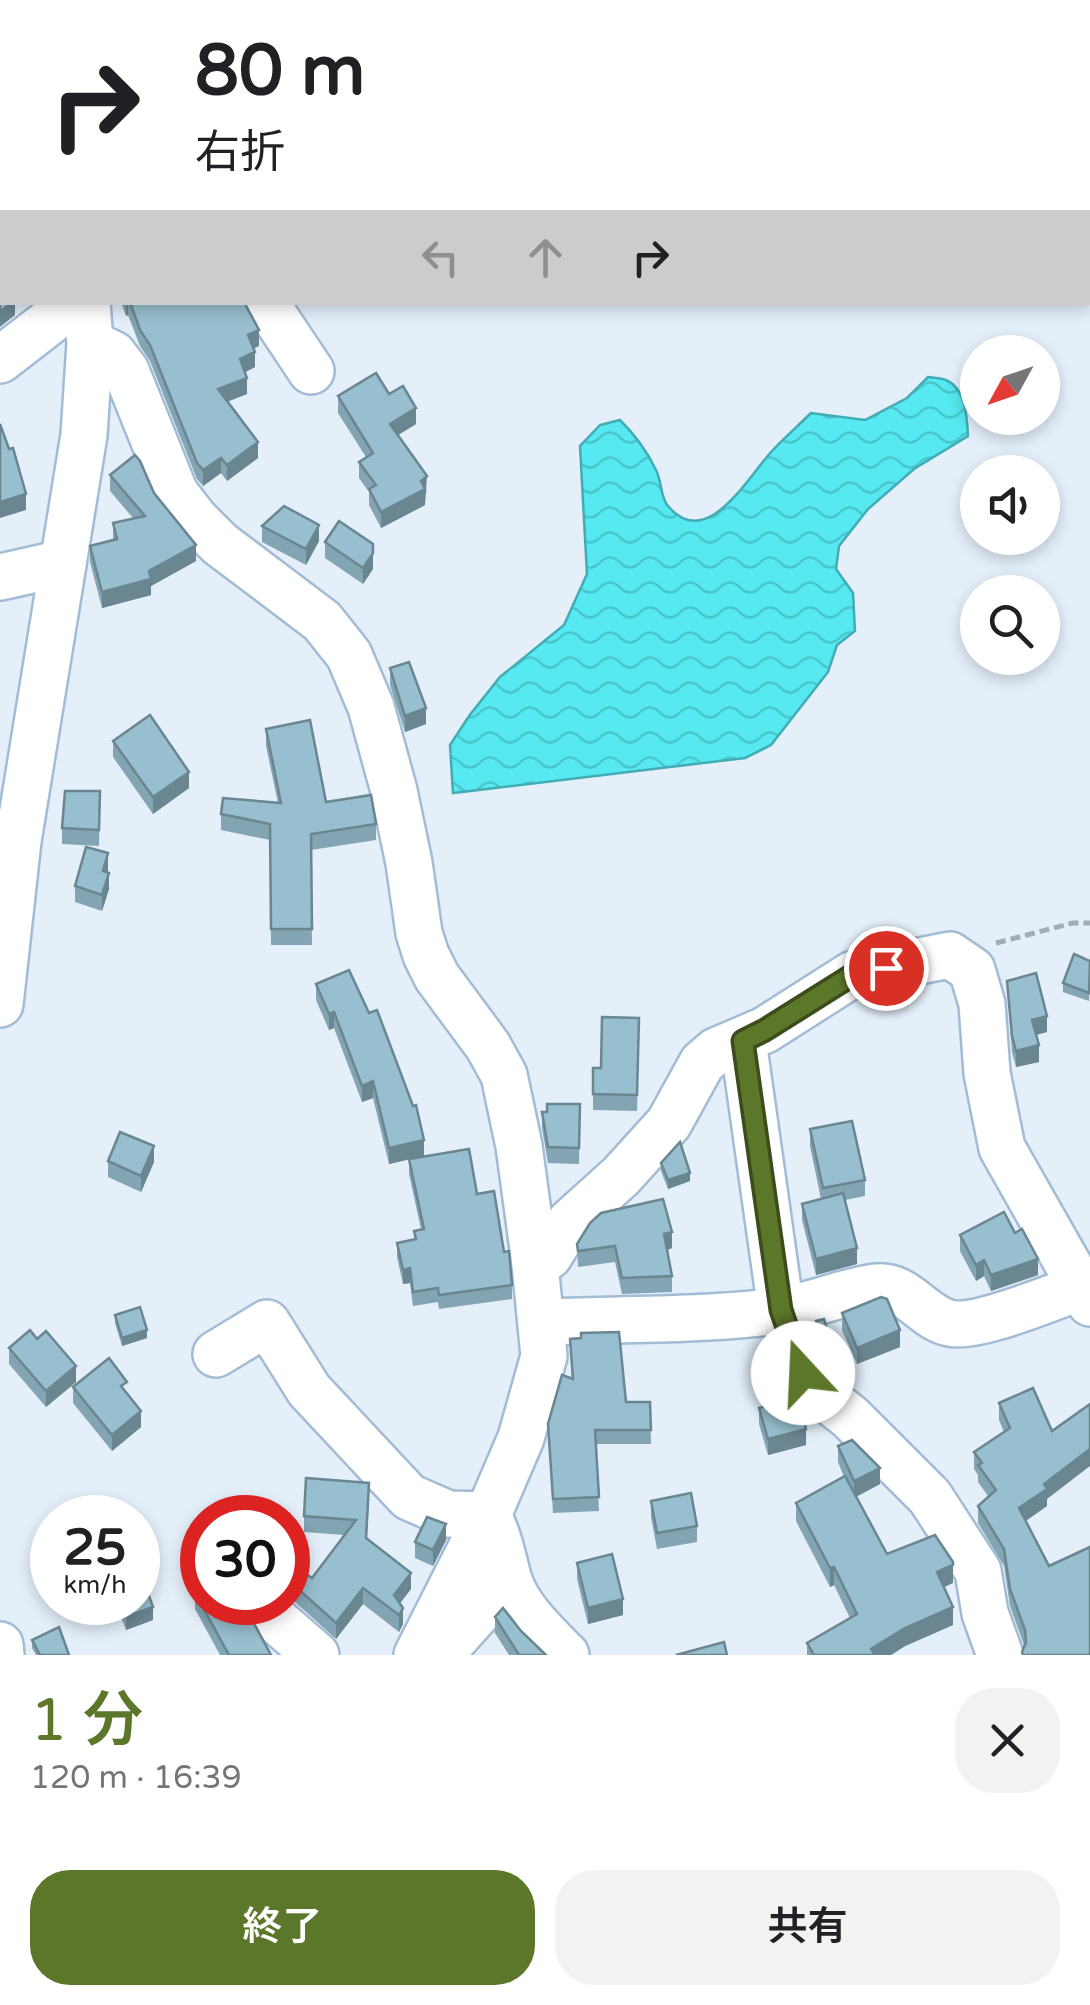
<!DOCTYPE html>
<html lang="ja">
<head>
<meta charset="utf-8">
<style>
	body { margin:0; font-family:"Varela Round","Noto Sans JP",sans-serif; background:#f2f2f2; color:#202124; height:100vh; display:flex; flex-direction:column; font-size:38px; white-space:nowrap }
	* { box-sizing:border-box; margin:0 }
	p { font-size:32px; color:#757577 }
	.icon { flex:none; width:55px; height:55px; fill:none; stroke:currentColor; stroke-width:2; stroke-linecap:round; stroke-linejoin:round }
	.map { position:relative; height:1655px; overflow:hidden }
	.details { display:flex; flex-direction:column; background:#fff; flex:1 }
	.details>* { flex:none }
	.hud { position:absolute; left:0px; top:0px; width:1090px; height:305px; box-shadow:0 5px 15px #0003; background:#fff; color:#202124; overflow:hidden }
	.needle { width:65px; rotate:230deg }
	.controls { position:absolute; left:960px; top:335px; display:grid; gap:20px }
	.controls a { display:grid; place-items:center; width:100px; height:100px; border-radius:50%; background:#fff; box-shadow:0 5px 15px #0003; font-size:50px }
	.speed { position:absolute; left:30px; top:1495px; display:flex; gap:20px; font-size:50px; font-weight:700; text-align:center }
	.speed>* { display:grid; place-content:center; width:130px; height:130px; border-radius:50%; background:#fff; box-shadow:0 5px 15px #0003; line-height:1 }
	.speed small { font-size:25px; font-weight:400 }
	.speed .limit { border:15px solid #d22; background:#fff; color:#111 }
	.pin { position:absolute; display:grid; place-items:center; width:85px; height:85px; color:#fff; margin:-42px; border:5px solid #fff; border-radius:50%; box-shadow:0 2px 10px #0007 }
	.me { position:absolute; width:110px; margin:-55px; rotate:340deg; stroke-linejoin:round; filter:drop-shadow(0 0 8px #0008) }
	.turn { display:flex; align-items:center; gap:35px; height:210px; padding:0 30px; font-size:45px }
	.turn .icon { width:130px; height:130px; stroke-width:2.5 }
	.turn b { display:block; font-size:70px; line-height:85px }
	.lanes { display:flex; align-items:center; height:95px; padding:0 30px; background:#0003; justify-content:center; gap:50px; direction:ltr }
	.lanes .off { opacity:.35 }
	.round { display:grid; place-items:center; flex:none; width:105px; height:105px; border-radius:40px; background:#f2f2f2 }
	.summary { display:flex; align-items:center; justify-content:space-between; height:170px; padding:0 30px }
	h1 { font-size:60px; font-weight:600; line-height:75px; color:#5d772a }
	.primary-button { display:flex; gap:20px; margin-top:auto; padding:20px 30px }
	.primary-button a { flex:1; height:115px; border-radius:40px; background:#5d772a; color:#fff; font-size:40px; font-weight:600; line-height:115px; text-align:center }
	.primary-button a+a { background:#f2f2f2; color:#202124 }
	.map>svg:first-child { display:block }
</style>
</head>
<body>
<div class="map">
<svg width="1090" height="1655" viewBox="0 0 1090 1655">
	<defs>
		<pattern id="water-waves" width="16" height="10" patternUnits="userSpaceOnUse" patternTransform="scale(2.5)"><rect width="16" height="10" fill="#56e9f1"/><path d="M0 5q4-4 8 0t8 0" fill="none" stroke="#4ac7ce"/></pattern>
	</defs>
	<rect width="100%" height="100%" fill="#e4effa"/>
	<path fill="url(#water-waves)" stroke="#42acb4" stroke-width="2.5" d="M 928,377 C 934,378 941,378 946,380 C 966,389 967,417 968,436 L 914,469 L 868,509 L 839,546 L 836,569 L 853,593 L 855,631 L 837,645 L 828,672 L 771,745 L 745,758 L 453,793 L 450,745 L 469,716 L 500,677 L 564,625 L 587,574 L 580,446 L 600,425 L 620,420 C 635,435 647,451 656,470 C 662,481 660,497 668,506 C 707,553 749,475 772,451 C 784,438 798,426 811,413 L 865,420 L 907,398 Z"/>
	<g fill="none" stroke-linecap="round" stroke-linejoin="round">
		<defs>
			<g id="minor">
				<path d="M 19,0 L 20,2"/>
				<path d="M 429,2 L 433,0"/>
				<path d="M 265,302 L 311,371"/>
				<path d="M 90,343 L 113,354 L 126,371 L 175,493 L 196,520 L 220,544 L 322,621 L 349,655 L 371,707 L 394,791 L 409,863 L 419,933 L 426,955 L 437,977 L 488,1046 L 504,1075 L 519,1146 L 535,1264 L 544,1356 L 521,1438 L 488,1515 L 417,1655"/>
				<path d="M 0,360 L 53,319 L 69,302"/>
				<path d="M 0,577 L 63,563"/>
				<path d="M 0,1004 L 18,841 L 84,435 L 90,343 L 87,302"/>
				<path d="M 743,1041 L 781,1310 L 803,1373 L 814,1389 L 850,1417 L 930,1497 L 978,1571 L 985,1613 L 1000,1655"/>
				<path d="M 535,1264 L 549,1256 L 570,1222 L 621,1176 L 669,1123 L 702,1063 L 716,1051 L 765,1030 L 853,974 L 950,955 L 972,970 L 982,1004 L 987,1073 L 1002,1148 L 1090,1303"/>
				<path d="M 541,1322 C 619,1319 700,1321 778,1311 C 811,1306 842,1292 875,1287 C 906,1283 921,1316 949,1323 C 976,1330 1052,1297 1081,1287"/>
				<path d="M 216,1354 L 267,1323 L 309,1390 L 409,1497 L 448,1514 L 488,1515 C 499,1537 502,1554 508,1577 C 516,1607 545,1634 566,1655"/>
				<path d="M 255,1602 L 316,1655"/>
				<path d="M 0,1645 L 1,1655"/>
				<path d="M 440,1655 L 508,1579"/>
			</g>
		</defs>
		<use href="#minor" stroke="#a2bcd6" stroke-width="50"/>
		<path stroke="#a3adb8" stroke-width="5" stroke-dasharray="10 5" stroke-linecap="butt" d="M 996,943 L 1073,923 L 1090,923"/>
		<use href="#minor" stroke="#fff" stroke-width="45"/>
	</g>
	<g fill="#83a4b2">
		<path d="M 121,302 L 244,302 L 259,346 L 254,348 L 255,367 L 245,372 L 247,394 L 227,402 L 258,458 L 227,481 L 221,473 L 203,486 L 197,479 L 150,361 L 140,346 L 128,315 L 126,316 Z"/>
		<path d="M 389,394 L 416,424 L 398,435 L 427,492 L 425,494 L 425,505 L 381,528 L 369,505 L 369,492 L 359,478 L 359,462 L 366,457 L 338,413 L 338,396 Z"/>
		<path d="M 110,475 L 154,493 L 196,561 L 151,586 L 151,595 L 102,608 L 90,562 L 90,546 L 113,540 L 113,523 L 133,518 L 110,491 Z"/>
		<path d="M 262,526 L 319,541 L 306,565 L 262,542 Z"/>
		<path d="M 325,542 L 373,569 L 363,584 L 325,558 Z"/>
		<path d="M 390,668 L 426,724 L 405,732 L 390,685 Z"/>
		<path d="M 266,729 L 326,802 L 376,824 L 376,840 L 311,850 L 312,945 L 271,945 L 270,840 L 221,830 L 221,814 L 278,803 L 266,746 Z"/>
		<path d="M 113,741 L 189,788 L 153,814 L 113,757 Z"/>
		<path d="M 100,791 L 99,846 L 62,844 L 62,828 Z"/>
		<path d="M 108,869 L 109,889 L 102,911 L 75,902 L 75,886 Z"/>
		<path d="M 1090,961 L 1089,1001 L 1063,992 L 1063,983 Z"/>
		<path d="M 349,970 L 424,1156 L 412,1159 L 477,1194 L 504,1252 L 512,1285 L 512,1299 L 439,1309 L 438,1302 L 413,1306 L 410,1283 L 403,1284 L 397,1257 L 397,1243 L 414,1239 L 414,1231 L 421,1229 L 409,1174 L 409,1159 L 389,1164 L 373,1098 L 362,1102 L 334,1028 L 329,1030 L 316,1000 L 316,984 Z"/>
		<path d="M 1007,981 L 1047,1032 L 1036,1035 L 1039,1062 L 1016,1067 L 1012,1052 Z"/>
		<path d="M 639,1018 L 637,1111 L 593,1110 L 593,1068 L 601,1068 Z"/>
		<path d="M 580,1104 L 579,1164 L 548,1163 L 542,1128 L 542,1112 Z"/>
		<path d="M 810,1129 L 865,1180 L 865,1196 L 845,1200 L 857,1264 L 816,1275 L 802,1220 L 802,1204 L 821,1199 L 810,1146 Z"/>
		<path d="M 108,1161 L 154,1162 L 141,1192 L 108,1177 Z"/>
		<path d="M 661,1163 L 690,1181 L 668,1189 L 661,1171 Z"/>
		<path d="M 960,1235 L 1038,1275 L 991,1291 L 984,1276 L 976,1281 L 960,1251 Z"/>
		<path d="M 577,1244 L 672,1248 L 667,1250 L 672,1276 L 672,1292 L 622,1294 L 615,1262 L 578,1267 Z"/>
		<path d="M 842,1313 L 900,1347 L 857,1364 L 842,1330 Z"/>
		<path d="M 115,1315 L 147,1338 L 122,1346 L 115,1323 Z"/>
		<path d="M 570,1339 L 626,1402 L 650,1402 L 651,1444 L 596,1444 L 599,1511 L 553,1513 L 548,1424 L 572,1378 Z"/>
		<path d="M 9,1348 L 76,1382 L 46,1407 L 9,1364 Z"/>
		<path d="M 73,1387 L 141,1427 L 112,1451 L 73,1403 Z"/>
		<path d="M 999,1403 L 1047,1499 L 1047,1506 L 1026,1521 L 1090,1655 L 1022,1655 L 1024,1645 L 1010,1606 L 1004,1566 L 978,1523 L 978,1506 L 988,1496 L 978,1482 L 978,1475 L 974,1469 L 974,1452 L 1004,1432 L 999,1420 Z"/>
		<path d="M 759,1408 L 806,1445 L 768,1455 L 759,1424 Z"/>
		<path d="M 838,1446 L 880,1484 L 856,1496 L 887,1554 L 953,1583 L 944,1587 L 953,1625 L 905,1646 L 891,1655 L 807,1655 L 807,1643 L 850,1618 L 834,1585 L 830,1587 L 796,1521 L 796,1503 L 844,1477 L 838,1462 Z"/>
		<path d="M 369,1499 L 367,1539 L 411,1589 L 400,1603 L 403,1624 L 399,1632 L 363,1604 L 336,1639 L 295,1602 L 295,1586 L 312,1578 L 344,1535 L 304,1532 L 304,1516 Z"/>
		<path d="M 651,1501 L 697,1526 L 697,1542 L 657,1549 L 651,1517 Z"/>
		<path d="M 446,1540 L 433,1566 L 415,1558 L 415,1542 Z"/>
		<path d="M 577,1563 L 623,1615 L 588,1624 L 577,1579 Z"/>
		<path d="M 195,1593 L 271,1655 L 220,1655 L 195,1609 Z"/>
		<path d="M 115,1602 L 138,1602 L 153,1620 L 126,1630 Z"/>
		<path d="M 495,1617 L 521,1631 L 546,1655 L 509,1655 L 495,1633 Z"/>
		<path d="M 32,1640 L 69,1655 L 36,1655 L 32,1648 Z"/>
	</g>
	<g fill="#6a8691">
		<path d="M 12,302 L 15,302 L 15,315 L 0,327 L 0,312 Z"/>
		<path d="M 126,302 L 128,302 L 128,315 L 126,316 Z"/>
		<path d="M 259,330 L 259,346 L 248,351 L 248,335 Z"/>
		<path d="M 255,352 L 255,367 L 240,375 L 240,359 Z"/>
		<path d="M 247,378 L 247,394 L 218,405 L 218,389 Z"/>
		<path d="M 416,408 L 416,424 L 390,440 L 390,424 Z"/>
		<path d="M 258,442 L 258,458 L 227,481 L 227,465 Z"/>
		<path d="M 221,458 L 221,473 L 203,486 L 203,470 Z"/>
		<path d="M 427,476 L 425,505 L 381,528 L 381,512 Z"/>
		<path d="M 26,494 L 26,510 L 0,518 L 0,502 Z"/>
		<path d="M 319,525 L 319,541 L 306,565 L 306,549 Z"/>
		<path d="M 196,545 L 196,561 L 151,586 L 151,595 L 102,608 L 102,592 L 149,571 Z"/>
		<path d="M 373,553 L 373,569 L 363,584 L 363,568 Z"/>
		<path d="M 426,708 L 426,724 L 405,732 L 405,716 Z"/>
		<path d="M 189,772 L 189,788 L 153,814 L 153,797 Z"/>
		<path d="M 108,853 L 108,869 L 103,887 L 103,871 Z"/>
		<path d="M 109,873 L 109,889 L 102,911 L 102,895 Z"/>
		<path d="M 334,1012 L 334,1028 L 329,1030 L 329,1014 Z"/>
		<path d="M 1047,1016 L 1047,1032 L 1032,1036 L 1032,1020 Z"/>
		<path d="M 1039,1045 L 1039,1062 L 1016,1067 L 1016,1051 Z"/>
		<path d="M 373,1081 L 373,1098 L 362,1102 L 362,1086 Z"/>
		<path d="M 424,1140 L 424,1156 L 389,1164 L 389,1148 Z"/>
		<path d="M 154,1146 L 154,1162 L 141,1192 L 141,1176 Z"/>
		<path d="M 690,1173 L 690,1181 L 668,1189 L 668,1180 Z"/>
		<path d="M 672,1232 L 672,1248 L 664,1251 L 664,1234 Z"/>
		<path d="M 857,1248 L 857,1264 L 816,1275 L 816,1259 Z"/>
		<path d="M 1038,1259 L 1038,1275 L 991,1291 L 991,1275 Z"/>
		<path d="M 984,1260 L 984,1276 L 976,1281 L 976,1265 Z"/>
		<path d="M 410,1268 L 410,1283 L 403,1284 L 403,1270 Z"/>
		<path d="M 147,1330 L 147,1338 L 122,1346 L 122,1338 Z"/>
		<path d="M 900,1330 L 900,1347 L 857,1364 L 857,1348 Z"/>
		<path d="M 828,1332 L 828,1340 L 820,1343 L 820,1335 Z"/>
		<path d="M 76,1366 L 76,1382 L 46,1407 L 46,1391 Z"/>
		<path d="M 141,1411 L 141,1427 L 112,1451 L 112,1435 Z"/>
		<path d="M 806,1429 L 806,1445 L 768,1455 L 768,1439 Z"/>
		<path d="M 1090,1449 L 1090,1466 L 1047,1499 L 1047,1506 L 1019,1525 L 1019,1508 L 1044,1484 Z"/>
		<path d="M 880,1468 L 880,1484 L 854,1498 L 854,1481 Z"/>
		<path d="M 446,1524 L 446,1540 L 433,1566 L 433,1550 Z"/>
		<path d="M 953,1565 L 953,1583 L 937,1590 L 937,1572 Z"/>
		<path d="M 834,1567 L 834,1585 L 830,1587 L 830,1568 Z"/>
		<path d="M 411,1573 L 411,1589 L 394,1611 L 394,1595 Z"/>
		<path d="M 363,1588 L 363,1604 L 336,1639 L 336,1623 Z"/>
		<path d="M 623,1599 L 623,1615 L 588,1624 L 588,1608 Z"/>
		<path d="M 153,1607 L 153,1620 L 126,1630 L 126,1617 Z"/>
		<path d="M 953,1607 L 953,1625 L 905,1646 L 891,1655 L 871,1655 L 871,1649 L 905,1628 Z"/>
		<path d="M 403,1608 L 403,1624 L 399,1632 L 399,1615 Z"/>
	</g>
	<g fill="#98bfcf" stroke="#6a8691" stroke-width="2.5">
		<path d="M 58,0 L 192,0 L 192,2 L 59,2 Z"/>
		<path d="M 0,218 L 2,220 L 2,271 L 0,272 Z"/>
		<path d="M 0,282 L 2,285 L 2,302 L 12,302 L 0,312 Z"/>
		<path d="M 130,302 L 244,302 L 259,330 L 248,335 L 255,352 L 240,359 L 247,378 L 218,389 L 258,442 L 227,465 L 221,458 L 203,470 L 197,463 L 150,345 L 140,330 Z"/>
		<path d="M 376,373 L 389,394 L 403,386 L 416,408 L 390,424 L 427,476 L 421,481 L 425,489 L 381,512 L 369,489 L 376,485 L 359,462 L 373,453 L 338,396 Z"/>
		<path d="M 0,424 L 9,449 L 13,448 L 26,494 L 0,502 Z"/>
		<path d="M 135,455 L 140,461 L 154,493 L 196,545 L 149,571 L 151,579 L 102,592 L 90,546 L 117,539 L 113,523 L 145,516 L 110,475 Z"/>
		<path d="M 284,506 L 319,525 L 306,549 L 262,526 Z"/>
		<path d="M 339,521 L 373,544 L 373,553 L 363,568 L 325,542 Z"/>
		<path d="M 409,662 L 426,708 L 405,716 L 390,668 Z"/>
		<path d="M 150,715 L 189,772 L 153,797 L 113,741 Z"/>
		<path d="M 310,720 L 326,802 L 371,795 L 376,824 L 311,834 L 312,929 L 271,929 L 270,824 L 221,814 L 223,798 L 281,803 L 266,729 Z"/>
		<path d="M 65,791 L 100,791 L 99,830 L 62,828 Z"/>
		<path d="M 86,847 L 108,853 L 103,871 L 109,873 L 102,895 L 75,886 Z"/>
		<path d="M 1074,954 L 1090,961 L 1089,993 L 1063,983 Z"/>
		<path d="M 349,970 L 369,1013 L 377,1010 L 413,1106 L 416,1105 L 424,1140 L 389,1148 L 373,1081 L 362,1086 L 334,1012 L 329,1014 L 316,984 Z"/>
		<path d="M 1036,973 L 1047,1016 L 1032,1020 L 1039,1045 L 1016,1051 L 1012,1036 L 1007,981 Z"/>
		<path d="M 602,1017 L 639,1018 L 637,1095 L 593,1094 L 593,1068 L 601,1068 Z"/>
		<path d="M 547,1104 L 580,1104 L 579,1148 L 548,1147 L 542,1112 L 547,1112 Z"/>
		<path d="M 852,1121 L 865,1180 L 823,1188 L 810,1129 Z"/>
		<path d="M 120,1132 L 154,1146 L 141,1176 L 108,1161 Z"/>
		<path d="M 680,1142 L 690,1173 L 668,1180 L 661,1163 Z"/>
		<path d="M 469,1149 L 477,1194 L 494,1191 L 504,1252 L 509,1251 L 512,1285 L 439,1295 L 438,1288 L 413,1292 L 410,1268 L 403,1270 L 397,1243 L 416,1239 L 414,1231 L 424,1229 L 409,1159 Z"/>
		<path d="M 843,1193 L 857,1248 L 816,1259 L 802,1204 Z"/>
		<path d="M 663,1199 L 672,1232 L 664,1234 L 672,1276 L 622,1278 L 615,1246 L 578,1251 L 577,1244 L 590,1223 L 601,1213 Z"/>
		<path d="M 1004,1212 L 1015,1233 L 1022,1229 L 1038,1259 L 991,1275 L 984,1260 L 976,1265 L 960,1235 Z"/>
		<path d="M 881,1297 L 887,1299 L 900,1330 L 857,1348 L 842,1313 Z"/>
		<path d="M 140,1307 L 147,1330 L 122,1338 L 115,1315 Z"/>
		<path d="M 824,1319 L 828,1332 L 820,1335 L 816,1321 Z"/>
		<path d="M 30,1330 L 37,1339 L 46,1331 L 76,1366 L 46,1391 L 9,1348 Z"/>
		<path d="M 619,1332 L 626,1402 L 650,1402 L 651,1430 L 595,1430 L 599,1497 L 553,1499 L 548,1424 L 562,1375 L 573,1379 L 570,1339 L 581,1338 L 581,1333 Z"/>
		<path d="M 109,1358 L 127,1382 L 121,1386 L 141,1411 L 112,1435 L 73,1387 Z"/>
		<path d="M 1033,1388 L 1052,1431 L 1090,1404 L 1090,1449 L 1044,1484 L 1047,1489 L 1019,1508 L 1049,1566 L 1090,1547 L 1090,1655 L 1023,1655 L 1022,1652 L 1026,1642 L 1025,1630 L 1010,1589 L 1004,1549 L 978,1506 L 996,1490 L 978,1465 L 982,1463 L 974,1452 L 1010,1428 L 999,1403 Z"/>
		<path d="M 799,1398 L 806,1429 L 768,1439 L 759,1408 Z"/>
		<path d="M 852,1440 L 880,1468 L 854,1481 L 838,1446 Z"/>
		<path d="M 845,1476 L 887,1554 L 935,1535 L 953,1562 L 953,1565 L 937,1572 L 953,1607 L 905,1628 L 871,1649 L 875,1655 L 814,1655 L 807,1643 L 857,1614 L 834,1567 L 830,1568 L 796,1503 Z"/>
		<path d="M 306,1478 L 369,1483 L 366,1538 L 411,1573 L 394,1595 L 403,1608 L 399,1615 L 363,1588 L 336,1623 L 295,1586 L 305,1573 L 312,1578 L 356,1520 L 304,1516 Z"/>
		<path d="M 691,1493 L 697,1526 L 657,1533 L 651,1501 Z"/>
		<path d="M 427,1517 L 446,1524 L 433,1550 L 415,1542 Z"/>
		<path d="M 612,1554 L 623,1599 L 588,1608 L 577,1563 Z"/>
		<path d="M 138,1565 L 153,1607 L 126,1617 L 120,1602 L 138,1602 Z"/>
		<path d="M 202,1589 L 202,1602 L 236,1602 L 250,1616 L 271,1655 L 229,1655 L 195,1593 Z"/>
		<path d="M 503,1608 L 521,1631 L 546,1655 L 519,1655 L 495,1617 Z"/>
		<path d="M 59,1627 L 69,1655 L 40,1655 L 32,1640 Z"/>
		<path d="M 724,1642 L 727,1655 L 676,1655 Z"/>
	</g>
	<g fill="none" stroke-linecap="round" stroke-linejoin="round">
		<defs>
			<path id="route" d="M 803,1373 L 781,1310 L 743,1041 L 765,1030 L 854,974 L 886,968"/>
		</defs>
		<use href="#route" stroke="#3c4d1b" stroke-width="25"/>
		<use href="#route" stroke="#5d772a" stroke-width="18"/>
	</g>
</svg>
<div class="controls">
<a><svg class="needle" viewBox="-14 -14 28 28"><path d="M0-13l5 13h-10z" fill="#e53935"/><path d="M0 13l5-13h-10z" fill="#757577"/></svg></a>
<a><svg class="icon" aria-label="sound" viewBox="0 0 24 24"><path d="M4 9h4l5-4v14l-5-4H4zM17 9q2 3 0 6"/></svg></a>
<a><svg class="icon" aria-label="search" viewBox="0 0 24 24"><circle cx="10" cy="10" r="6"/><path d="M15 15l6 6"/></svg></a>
</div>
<div class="speed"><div>25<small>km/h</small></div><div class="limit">30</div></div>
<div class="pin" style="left:886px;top:968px;background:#d93025"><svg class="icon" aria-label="arrive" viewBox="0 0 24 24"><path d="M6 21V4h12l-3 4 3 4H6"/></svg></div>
<svg class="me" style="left:803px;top:1373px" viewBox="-20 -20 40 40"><circle r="19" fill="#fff"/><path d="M0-13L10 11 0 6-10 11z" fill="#5d772a"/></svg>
<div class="hud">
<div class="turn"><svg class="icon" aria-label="right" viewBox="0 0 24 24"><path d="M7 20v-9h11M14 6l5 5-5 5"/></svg><div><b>80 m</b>右折</div></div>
<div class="lanes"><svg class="icon off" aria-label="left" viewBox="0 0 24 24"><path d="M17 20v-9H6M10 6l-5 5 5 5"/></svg><svg class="icon off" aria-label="ahead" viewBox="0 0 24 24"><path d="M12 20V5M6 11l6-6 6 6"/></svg><svg class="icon" aria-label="right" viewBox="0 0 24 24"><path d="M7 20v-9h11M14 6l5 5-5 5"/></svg></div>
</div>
</div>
<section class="details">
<div class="summary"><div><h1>1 分</h1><p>120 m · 16:39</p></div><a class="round"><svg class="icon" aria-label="close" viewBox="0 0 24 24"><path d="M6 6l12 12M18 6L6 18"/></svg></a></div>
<div class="primary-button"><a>終了</a><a>共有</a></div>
</section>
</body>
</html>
